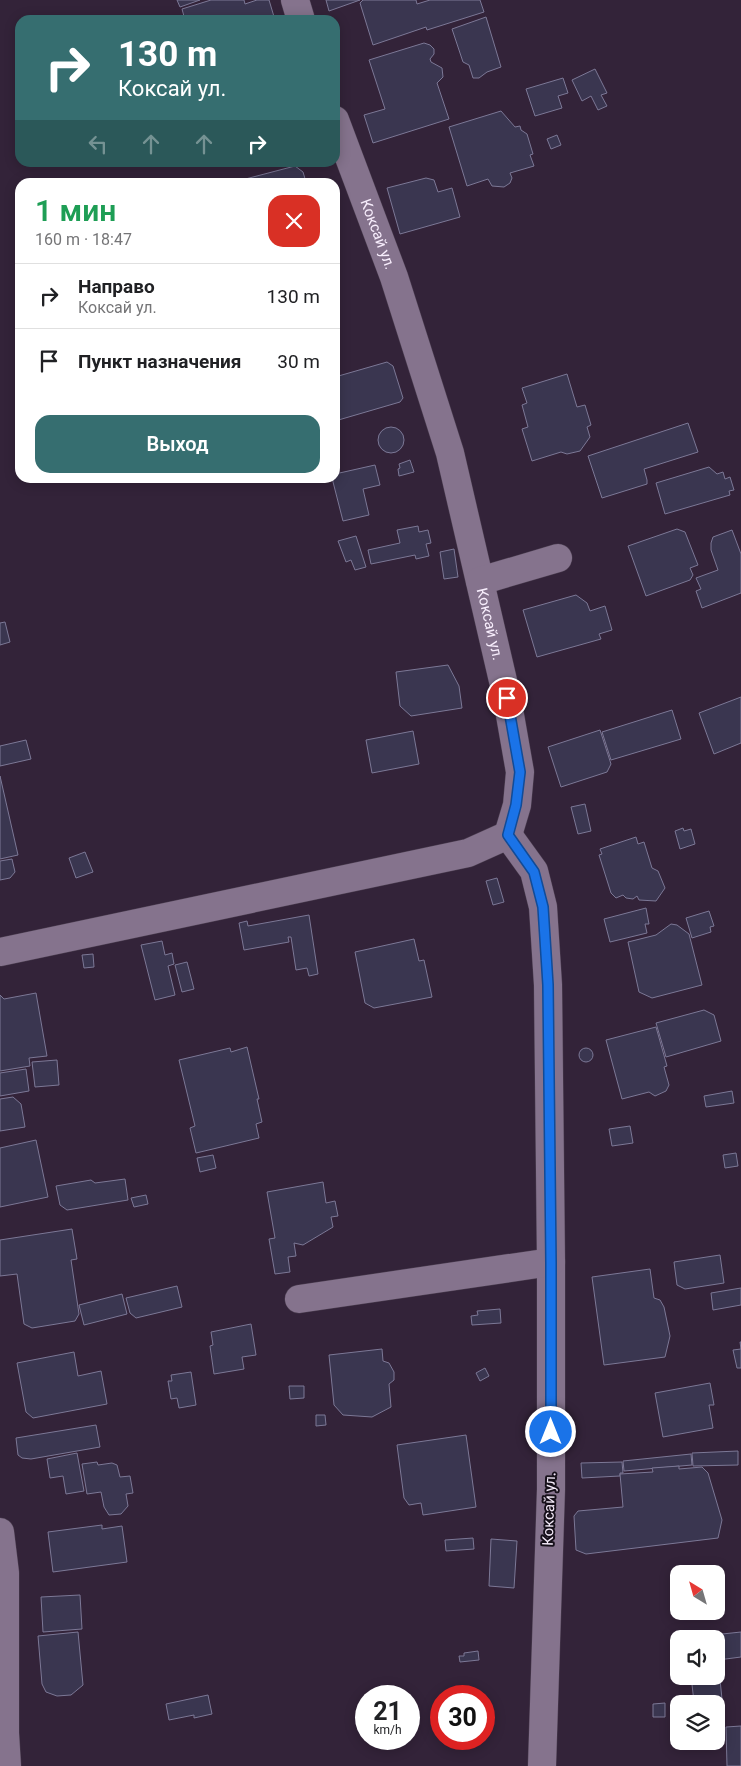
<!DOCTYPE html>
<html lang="ru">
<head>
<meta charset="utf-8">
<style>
	body { margin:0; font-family:Roboto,sans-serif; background:#f2f2f2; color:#202124; height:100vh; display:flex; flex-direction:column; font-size:19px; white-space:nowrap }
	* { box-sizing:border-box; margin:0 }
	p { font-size:16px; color:#757577 }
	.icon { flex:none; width:28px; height:28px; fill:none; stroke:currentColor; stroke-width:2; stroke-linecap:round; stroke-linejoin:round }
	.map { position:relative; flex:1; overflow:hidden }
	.details { position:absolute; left:15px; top:178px; width:325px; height:305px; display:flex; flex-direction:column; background:#fff; border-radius:15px; box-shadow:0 2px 12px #0003 }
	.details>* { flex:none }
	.banner { position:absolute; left:15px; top:15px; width:325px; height:152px; border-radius:15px; box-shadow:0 2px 12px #0003; background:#366e70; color:#fff; overflow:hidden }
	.needle { width:32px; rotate:323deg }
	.tools { position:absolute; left:670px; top:1565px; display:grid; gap:10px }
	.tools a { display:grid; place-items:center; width:55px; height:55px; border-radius:10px; background:#fff; box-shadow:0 2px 12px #0003; font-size:25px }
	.speed { position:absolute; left:355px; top:1685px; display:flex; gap:10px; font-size:25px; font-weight:700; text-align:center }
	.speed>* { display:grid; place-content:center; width:65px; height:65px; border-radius:50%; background:#fff; box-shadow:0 2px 12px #0003; line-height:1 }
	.speed small { font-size:12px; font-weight:400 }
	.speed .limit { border:8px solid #d22; background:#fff; color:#111 }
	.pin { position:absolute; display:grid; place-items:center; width:42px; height:42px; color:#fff; margin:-21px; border:2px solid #fff; border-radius:50%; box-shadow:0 1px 5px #0007 }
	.me { position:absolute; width:55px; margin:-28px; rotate:0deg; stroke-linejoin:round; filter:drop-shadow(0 0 4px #0008) }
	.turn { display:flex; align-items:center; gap:18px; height:105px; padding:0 20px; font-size:22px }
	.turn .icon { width:65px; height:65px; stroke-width:2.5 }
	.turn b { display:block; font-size:35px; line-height:42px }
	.lanes { display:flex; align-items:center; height:48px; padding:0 20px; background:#0003; justify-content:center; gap:25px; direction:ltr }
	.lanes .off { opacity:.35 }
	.round { display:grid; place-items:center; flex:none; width:52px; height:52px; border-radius:15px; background:#f2f2f2 }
	.head { display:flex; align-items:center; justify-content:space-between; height:85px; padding:0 20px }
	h1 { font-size:30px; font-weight:600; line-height:38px; color:#1e9e55 }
	.cta { display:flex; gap:10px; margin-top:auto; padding:10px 20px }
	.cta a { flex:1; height:58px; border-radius:15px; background:#366e70; color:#fff; font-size:20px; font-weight:600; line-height:58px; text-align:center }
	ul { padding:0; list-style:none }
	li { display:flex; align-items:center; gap:15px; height:65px; padding:0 20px; border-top:1px solid #e0e0e0 }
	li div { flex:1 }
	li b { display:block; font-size:19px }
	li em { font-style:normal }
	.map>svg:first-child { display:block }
</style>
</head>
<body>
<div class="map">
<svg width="741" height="1766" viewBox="0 0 741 1766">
	<rect width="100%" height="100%" fill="#332339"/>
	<g fill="#3a3650" stroke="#7c7896">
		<path d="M 177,0 L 200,0 L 180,7 Z"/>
		<path d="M 211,0 L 244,0 L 245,4 L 257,0 L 269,0 L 275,20 L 185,20 L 182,9 Z"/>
		<path d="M 326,0 L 360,0 L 329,11 Z"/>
		<path d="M 363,0 L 416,0 L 417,4 L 430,0 L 480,0 L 484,12 L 427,30 L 426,27 L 373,45 L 360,3 Z"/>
		<path d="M 486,17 L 501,67 L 487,72 L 479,78 L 473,78 L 469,65 L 463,62 L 452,29 Z"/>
		<path d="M 424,43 L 430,45 L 434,49 L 434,54 L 430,59 L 431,62 L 442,68 L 443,77 L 437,83 L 449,119 L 373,143 L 364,115 L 385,109 L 369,60 Z"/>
		<path d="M 595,69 L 607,93 L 601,95 L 607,106 L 598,110 L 591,96 L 582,101 L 572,80 Z"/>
		<path d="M 563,78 L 568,93 L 558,96 L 562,108 L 535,116 L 526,89 Z"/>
		<path d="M 501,111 L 515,127 L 520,126 L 521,130 L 527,134 L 533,154 L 530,155 L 534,166 L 510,173 L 512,178 L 510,183 L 504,187 L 492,186 L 488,179 L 467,186 L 449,127 Z"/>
		<path d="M 557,135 L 561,145 L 551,149 L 547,139 Z"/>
		<path d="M 295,166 L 303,172 L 306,182 L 234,182 Z"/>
		<path d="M 426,178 L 434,180 L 438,192 L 452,188 L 460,217 L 400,234 L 387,188 Z"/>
		<path d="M 387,362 L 393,366 L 403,398 L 400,402 L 335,421 L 335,377 Z"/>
		<path d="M 567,374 L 577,407 L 585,405 L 591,425 L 587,427 L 590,437 L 580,451 L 567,454 L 561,452 L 532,461 L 522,429 L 528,427 L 522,405 L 527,403 L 522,388 Z"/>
		<path d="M 688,423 L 698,452 L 644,469 L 647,480 L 647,484 L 602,498 L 588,456 Z"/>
		<circle cx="391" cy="440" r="13"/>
		<path d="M 410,460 L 414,472 L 399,476 L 398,469 L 400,468 L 399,464 Z"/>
		<path d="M 375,465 L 380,485 L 363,489 L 369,515 L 343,521 L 332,478 L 335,478 L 335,474 Z"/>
		<path d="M 709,467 L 717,474 L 723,472 L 725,479 L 730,477 L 734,490 L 729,491 L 730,495 L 665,514 L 656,483 Z"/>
		<path d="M 418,526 L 419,532 L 428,530 L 431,543 L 426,544 L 429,556 L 416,559 L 415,555 L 371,564 L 368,550 L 400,543 L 397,530 Z"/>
		<path d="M 677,529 L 685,532 L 698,565 L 690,568 L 693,575 L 690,580 L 646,596 L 628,546 Z"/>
		<path d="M 732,530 L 741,554 L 741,593 L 702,608 L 696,591 L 701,589 L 696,578 L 718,570 L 711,550 L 711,543 L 713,537 Z"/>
		<path d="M 356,536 L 366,567 L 355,570 L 351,560 L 346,562 L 338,541 Z"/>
		<path d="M 454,549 L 458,577 L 444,579 L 440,552 Z"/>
		<path d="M 576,595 L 587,603 L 590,611 L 605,606 L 612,630 L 599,634 L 601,639 L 537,657 L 523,610 Z"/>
		<path d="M 5,622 L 10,642 L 0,645 L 0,623 Z"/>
		<path d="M 448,665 L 459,686 L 462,708 L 411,716 L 400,706 L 396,672 Z"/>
		<path d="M 741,697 L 741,743 L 714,754 L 699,713 Z"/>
		<path d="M 672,710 L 681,739 L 611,760 L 602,732 Z"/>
		<path d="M 600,730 L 611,764 L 607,772 L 561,787 L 548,747 Z"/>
		<path d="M 413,731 L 419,764 L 372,773 L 366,740 Z"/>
		<path d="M 26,740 L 31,759 L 0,766 L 0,746 Z"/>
		<path d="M 0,776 L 18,855 L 0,859 Z"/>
		<path d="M 585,804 L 591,831 L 578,834 L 571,807 Z"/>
		<path d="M 683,828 L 684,831 L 691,829 L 695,844 L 680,849 L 675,831 Z"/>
		<path d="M 636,837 L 638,844 L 644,842 L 652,868 L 658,871 L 665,888 L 656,901 L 639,900 L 637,896 L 633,899 L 626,898 L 623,895 L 616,898 L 611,893 L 599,855 L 602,854 L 600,849 Z"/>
		<path d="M 85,852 L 93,872 L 76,878 L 69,858 Z"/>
		<path d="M 12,859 L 15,872 L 10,878 L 0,880 L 0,861 Z"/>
		<path d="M 497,878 L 504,902 L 493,905 L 486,881 Z"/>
		<path d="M 646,908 L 649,924 L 645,924 L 647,933 L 610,942 L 604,919 Z"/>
		<path d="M 709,911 L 714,926 L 710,927 L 711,932 L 692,938 L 686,918 Z"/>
		<path d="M 309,915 L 318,974 L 309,976 L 307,968 L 296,970 L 291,937 L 288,937 L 289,942 L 244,950 L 239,923 L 247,921 L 248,926 Z"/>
		<path d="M 671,924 L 677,925 L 689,934 L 702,985 L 652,998 L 639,992 L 628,942 L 656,935 Z"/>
		<path d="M 414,939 L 419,961 L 424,960 L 432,997 L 374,1008 L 365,1003 L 355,952 Z"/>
		<path d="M 162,941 L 165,955 L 172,953 L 174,964 L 168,966 L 175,995 L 155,1000 L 141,945 Z"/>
		<path d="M 93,954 L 94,967 L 84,968 L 82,955 Z"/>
		<path d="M 187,962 L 194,989 L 182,992 L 175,965 Z"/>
		<path d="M 36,993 L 47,1056 L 29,1058 L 30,1066 L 0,1071 L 0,995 L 4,999 Z"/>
		<path d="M 704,1010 L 714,1015 L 721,1041 L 666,1057 L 656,1023 Z"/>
		<path d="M 656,1027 L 667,1066 L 664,1067 L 669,1085 L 666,1091 L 655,1096 L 649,1092 L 622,1099 L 606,1040 Z"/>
		<path d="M 247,1047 L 259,1099 L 257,1099 L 262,1122 L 256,1124 L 259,1138 L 196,1153 L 190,1128 L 195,1126 L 179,1060 L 230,1048 L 231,1052 Z"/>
		<circle cx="586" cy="1055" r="7"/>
		<path d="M 57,1060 L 59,1085 L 35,1087 L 32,1062 Z"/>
		<path d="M 26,1069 L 29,1091 L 0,1096 L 0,1073 Z"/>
		<path d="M 732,1091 L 734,1103 L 706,1107 L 704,1096 Z"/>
		<path d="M 13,1097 L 21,1104 L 25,1127 L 0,1131 L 0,1099 Z"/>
		<path d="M 630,1126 L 633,1143 L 612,1146 L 609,1129 Z"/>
		<path d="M 36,1140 L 48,1197 L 0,1207 L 0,1148 Z"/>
		<path d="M 736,1153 L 738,1166 L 725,1168 L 723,1155 Z"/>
		<path d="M 213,1155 L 216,1168 L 200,1172 L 197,1158 Z"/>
		<path d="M 125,1179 L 128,1200 L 67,1210 L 60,1205 L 56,1186 L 91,1180 L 95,1183 Z"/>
		<path d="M 323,1182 L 326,1203 L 335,1201 L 338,1216 L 331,1217 L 333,1227 L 303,1245 L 294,1243 L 296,1256 L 288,1257 L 290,1272 L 275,1274 L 269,1239 L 275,1238 L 267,1192 Z"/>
		<path d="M 146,1195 L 148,1204 L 134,1207 L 131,1198 Z"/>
		<path d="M 72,1229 L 77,1259 L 71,1260 L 79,1314 L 75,1321 L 32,1328 L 24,1324 L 17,1274 L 0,1276 L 0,1240 Z"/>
		<path d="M 720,1255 L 724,1283 L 685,1289 L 677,1285 L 674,1262 Z"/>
		<path d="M 650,1269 L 654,1298 L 660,1300 L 664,1307 L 670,1336 L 665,1357 L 604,1365 L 592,1277 Z"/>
		<path d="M 177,1286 L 182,1307 L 136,1318 L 130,1313 L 126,1298 Z"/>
		<path d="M 741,1288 L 741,1305 L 713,1310 L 711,1293 Z"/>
		<path d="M 122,1294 L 127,1314 L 84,1325 L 79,1305 Z"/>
		<path d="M 500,1309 L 501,1323 L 472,1325 L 471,1316 L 478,1315 L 477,1311 Z"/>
		<path d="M 251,1324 L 256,1355 L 242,1357 L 244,1369 L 214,1374 L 210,1346 L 213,1345 L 211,1332 Z"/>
		<path d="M 740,1342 L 741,1342 L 741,1368 L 737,1368 L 733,1350 L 741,1349 Z"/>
		<path d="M 382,1349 L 383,1361 L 389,1363 L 394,1372 L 394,1380 L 389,1384 L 391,1407 L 372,1417 L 343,1415 L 334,1405 L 329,1355 Z"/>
		<path d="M 74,1352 L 78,1376 L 101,1371 L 107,1404 L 33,1418 L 26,1412 L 17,1363 Z"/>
		<path d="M 485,1368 L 489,1376 L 480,1381 L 476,1373 Z"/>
		<path d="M 191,1372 L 196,1405 L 179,1408 L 177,1398 L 171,1399 L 168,1381 L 172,1381 L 171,1375 Z"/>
		<path d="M 710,1383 L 714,1405 L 709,1405 L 713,1428 L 663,1437 L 655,1393 Z"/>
		<path d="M 289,1386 L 304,1386 L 304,1398 L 290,1399 Z"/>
		<path d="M 316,1415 L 325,1415 L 326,1425 L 316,1426 Z"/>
		<path d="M 96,1425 L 100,1447 L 31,1459 L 22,1458 L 18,1455 L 16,1438 Z"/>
		<path d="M 466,1435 L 476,1507 L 423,1515 L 421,1503 L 409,1505 L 404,1498 L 397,1445 Z"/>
		<path d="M 738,1451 L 738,1465 L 693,1466 L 692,1453 Z"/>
		<path d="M 77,1453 L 84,1491 L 66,1494 L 63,1476 L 50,1478 L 47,1459 Z"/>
		<path d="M 691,1454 L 692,1465 L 624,1471 L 623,1461 Z"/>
		<path d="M 97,1462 L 98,1465 L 112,1463 L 117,1465 L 120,1477 L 130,1476 L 133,1493 L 126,1494 L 128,1506 L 121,1514 L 109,1515 L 104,1507 L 101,1492 L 87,1494 L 82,1464 Z"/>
		<path d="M 622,1462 L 623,1473 L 620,1473 L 620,1476 L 582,1478 L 581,1463 Z"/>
		<path d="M 679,1466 L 679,1469 L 702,1467 L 708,1473 L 722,1520 L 718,1538 L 586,1554 L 576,1550 L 574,1516 L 578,1511 L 623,1507 L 620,1474 L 653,1472 L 652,1468 Z"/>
		<path d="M 102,1525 L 102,1529 L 122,1526 L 127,1562 L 53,1572 L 48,1532 Z"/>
		<path d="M 473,1538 L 474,1549 L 446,1551 L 445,1540 Z"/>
		<path d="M 491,1539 L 517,1541 L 514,1588 L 489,1586 Z"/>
		<path d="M 80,1595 L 82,1629 L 43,1632 L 41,1597 Z"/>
		<path d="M 78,1632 L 83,1685 L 71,1695 L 57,1696 L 46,1692 L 42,1684 L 38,1636 Z"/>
		<path d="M 741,1632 L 741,1657 L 718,1660 L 722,1699 L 694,1702 L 691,1676 L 716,1676 L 716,1639 L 685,1638 Z"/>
		<path d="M 478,1651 L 479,1660 L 460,1662 L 459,1656 L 464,1656 L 464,1653 Z"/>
		<path d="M 208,1695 L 212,1714 L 194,1718 L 194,1715 L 169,1720 L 166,1704 Z"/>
		<path d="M 665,1703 L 665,1717 L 653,1717 L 653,1704 Z"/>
		<path d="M 741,1726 L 741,1766 L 727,1766 L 726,1727 Z"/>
	</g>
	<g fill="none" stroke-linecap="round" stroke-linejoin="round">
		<defs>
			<g id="street">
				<path d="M 295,0 L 301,20"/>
				<path id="s1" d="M 335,120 L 394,277 L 450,453 L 507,698 L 520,772 L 517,805 L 508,835"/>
				<path d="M 480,581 L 558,558"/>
				<path d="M 508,835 L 534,871 L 543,907 L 548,985 L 551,1262 L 551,1489 L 542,1766"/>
				<path d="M 0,952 L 468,853 L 508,835"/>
				<path d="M 299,1299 L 551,1262"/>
				<path d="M 0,1532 L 5,1573 L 5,1733 L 7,1766"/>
			</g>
		</defs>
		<use href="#street" stroke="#4b3e50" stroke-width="29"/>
		<use href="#street" stroke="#85738d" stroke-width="28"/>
	</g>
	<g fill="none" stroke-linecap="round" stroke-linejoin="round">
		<defs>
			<path id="route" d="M 507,698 L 520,772 L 516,805 L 508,835 L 534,872 L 543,907 L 548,985 L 551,1262 L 551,1432"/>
		</defs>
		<use href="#route" stroke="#114b97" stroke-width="12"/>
		<use href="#route" stroke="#1a73e8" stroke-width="9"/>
	</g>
	<g text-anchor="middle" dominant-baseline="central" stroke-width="4" stroke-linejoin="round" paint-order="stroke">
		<g font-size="15" fill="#f7edfc" stroke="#16101a">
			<text stroke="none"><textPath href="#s1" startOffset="122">Коксай ул.</textPath></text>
			<text stroke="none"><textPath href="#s1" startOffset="528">Коксай ул.</textPath></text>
			<text transform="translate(549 1509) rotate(-88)">Коксай ул.</text>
		</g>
	</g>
</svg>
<div class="tools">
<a><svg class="needle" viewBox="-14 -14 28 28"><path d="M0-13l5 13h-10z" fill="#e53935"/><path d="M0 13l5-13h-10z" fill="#757577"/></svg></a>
<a><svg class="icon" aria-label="sound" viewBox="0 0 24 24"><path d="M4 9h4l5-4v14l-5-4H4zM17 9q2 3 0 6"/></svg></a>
<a><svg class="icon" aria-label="layers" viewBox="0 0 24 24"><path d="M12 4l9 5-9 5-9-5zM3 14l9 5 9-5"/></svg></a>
</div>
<div class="speed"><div>21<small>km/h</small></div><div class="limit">30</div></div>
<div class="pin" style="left:507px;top:698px;background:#d93025"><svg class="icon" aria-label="arrive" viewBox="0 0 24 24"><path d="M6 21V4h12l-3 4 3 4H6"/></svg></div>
<svg class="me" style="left:551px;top:1432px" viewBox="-20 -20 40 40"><circle r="17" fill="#1a73e8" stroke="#fff" stroke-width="3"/><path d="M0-11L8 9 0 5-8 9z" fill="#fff"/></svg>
<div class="banner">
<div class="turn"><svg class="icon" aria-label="right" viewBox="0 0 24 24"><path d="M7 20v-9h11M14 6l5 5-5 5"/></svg><div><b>130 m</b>Коксай ул.</div></div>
<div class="lanes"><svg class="icon off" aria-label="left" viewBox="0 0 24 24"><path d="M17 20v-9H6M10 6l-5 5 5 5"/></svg><svg class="icon off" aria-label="ahead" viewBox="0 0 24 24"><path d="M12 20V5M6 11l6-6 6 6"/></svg><svg class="icon off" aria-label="ahead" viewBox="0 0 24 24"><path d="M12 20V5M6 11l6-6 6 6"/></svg><svg class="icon" aria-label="right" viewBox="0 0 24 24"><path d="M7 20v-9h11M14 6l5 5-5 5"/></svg></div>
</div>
<section class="details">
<div class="head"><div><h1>1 мин</h1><p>160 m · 18:47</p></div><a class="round" style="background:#d93025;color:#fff"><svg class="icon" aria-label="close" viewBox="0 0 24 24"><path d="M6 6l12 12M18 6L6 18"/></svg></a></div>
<ul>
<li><svg class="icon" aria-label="right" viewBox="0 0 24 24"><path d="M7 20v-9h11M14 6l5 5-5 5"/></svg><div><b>Направо</b><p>Коксай ул.</p></div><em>130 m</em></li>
<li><svg class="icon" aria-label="arrive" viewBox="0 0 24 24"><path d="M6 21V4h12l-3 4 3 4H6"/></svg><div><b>Пункт назначения</b></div><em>30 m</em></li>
</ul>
<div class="cta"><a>Выход</a></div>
</section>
</div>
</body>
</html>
